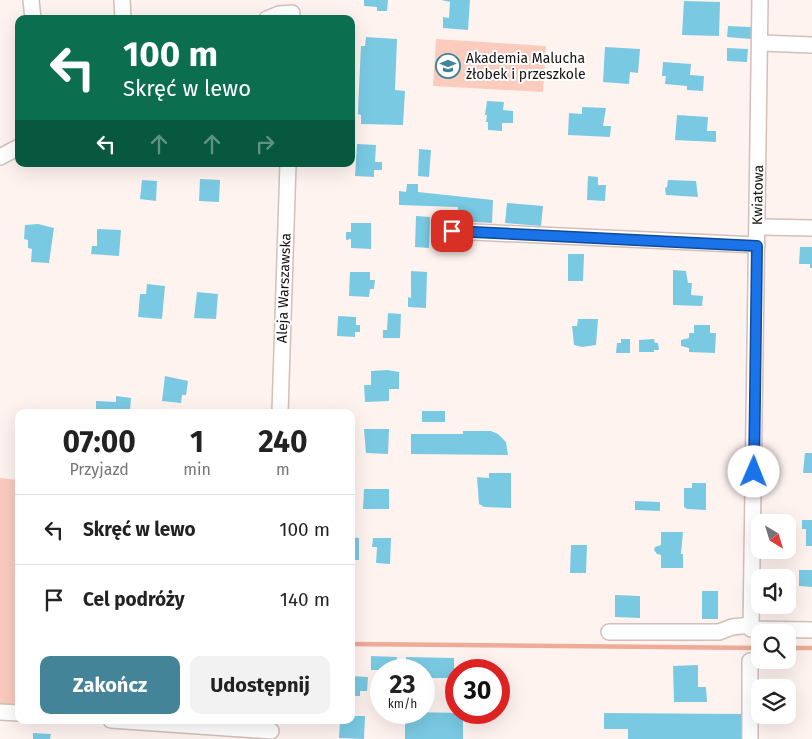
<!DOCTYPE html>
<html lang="pl">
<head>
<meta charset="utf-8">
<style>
	body { margin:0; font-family:"Fira Sans",sans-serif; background:#f2f2f2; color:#222; height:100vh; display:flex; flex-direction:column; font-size:19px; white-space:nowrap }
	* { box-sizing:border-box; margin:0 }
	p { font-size:16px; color:#767676 }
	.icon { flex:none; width:28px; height:28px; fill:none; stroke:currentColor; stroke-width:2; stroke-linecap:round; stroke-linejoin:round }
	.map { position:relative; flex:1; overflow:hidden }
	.sheet { position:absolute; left:15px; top:409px; width:340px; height:315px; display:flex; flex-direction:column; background:#fff; border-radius:10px; box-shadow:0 5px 20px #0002 }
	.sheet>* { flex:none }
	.banner { position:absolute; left:15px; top:15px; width:340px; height:152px; border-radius:10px; box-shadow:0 5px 20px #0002; background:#0b6e4f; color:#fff; overflow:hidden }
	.needle { width:32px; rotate:142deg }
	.buttons { position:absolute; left:751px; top:514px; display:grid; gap:10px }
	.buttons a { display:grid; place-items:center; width:45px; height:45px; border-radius:10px; background:#fff; box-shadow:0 5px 20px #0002; font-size:25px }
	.speed { position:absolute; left:370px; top:659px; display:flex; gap:10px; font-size:25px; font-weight:700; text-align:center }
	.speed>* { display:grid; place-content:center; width:65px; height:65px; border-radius:50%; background:#fff; box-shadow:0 5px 20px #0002; line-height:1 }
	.speed small { font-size:12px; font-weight:400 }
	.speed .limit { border:8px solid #d22; background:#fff; color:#111 }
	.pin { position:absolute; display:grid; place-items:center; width:42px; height:42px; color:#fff; margin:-21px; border-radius:10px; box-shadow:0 2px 8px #0006 }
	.me { position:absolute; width:55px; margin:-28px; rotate:1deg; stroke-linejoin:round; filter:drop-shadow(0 0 4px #0008) }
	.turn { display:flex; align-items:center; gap:18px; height:105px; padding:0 25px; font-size:22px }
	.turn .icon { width:65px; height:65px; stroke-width:2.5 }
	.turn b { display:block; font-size:35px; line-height:42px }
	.lanes { display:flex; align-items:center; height:48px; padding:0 25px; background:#0003; justify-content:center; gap:25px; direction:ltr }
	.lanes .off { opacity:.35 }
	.eta { display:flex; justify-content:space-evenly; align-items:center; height:85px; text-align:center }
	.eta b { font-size:30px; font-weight:700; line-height:35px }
	.button { display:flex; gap:10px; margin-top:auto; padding:10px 25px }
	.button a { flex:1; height:58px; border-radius:10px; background:#448498; color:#fff; font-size:20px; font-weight:700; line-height:58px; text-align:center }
	.button a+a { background:#f2f2f2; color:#222 }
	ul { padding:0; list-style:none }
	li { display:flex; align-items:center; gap:15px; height:70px; padding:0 25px; border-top:1px solid #e0e0e0 }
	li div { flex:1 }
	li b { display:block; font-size:19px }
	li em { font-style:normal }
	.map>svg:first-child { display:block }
</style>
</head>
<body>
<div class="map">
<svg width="812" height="739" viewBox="0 0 812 739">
	<rect width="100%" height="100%" fill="#fff3f0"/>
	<g fill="#fbcbbe">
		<path d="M 436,39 L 546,46 L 543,92 L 433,86 Z"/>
		<path d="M 0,478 L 19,480 L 19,709 L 0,708 Z"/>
	</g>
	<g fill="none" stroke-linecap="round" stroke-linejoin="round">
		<g stroke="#efab97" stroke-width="4.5">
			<path d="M 351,644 L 760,648"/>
			<path d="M 788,648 L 812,648"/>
		</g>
	</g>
	<g fill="#7ac9e3">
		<path d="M 364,0 L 388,0 L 387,11 L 377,11 L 377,7 L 364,6 Z"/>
		<path d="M 441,0 L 470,0 L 468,30 L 443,28 L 443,17 L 449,18 L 450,2 Z"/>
		<path d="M 684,1 L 720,2 L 719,36 L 682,35 Z"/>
		<path d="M 728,26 L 752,27 L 751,39 L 727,37 Z"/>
		<path d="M 366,37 L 397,39 L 395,90 L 405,91 L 403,125 L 361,124 L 361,115 L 358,114 L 359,88 L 361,46 L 365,46 Z"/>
		<path d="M 605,47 L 640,49 L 638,73 L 630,72 L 629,84 L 603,82 Z"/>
		<path d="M 727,48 L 748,49 L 747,62 L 727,61 Z"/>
		<path d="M 663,62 L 691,64 L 690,75 L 704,76 L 703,91 L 687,90 L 687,86 L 665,84 L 666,76 L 662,76 Z"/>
		<path d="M 487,101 L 504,102 L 503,110 L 513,111 L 513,123 L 502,123 L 502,131 L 488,130 L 488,122 L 486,122 L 487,115 L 485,115 Z"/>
		<path d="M 582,107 L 606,108 L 603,126 L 611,126 L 610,137 L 568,135 L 569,113 L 582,114 Z"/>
		<path d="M 677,115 L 708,117 L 707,131 L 716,131 L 716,142 L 675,140 Z"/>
		<path d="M 357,144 L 376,145 L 375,162 L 382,162 L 382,170 L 374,170 L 374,177 L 355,176 Z"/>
		<path d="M 419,149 L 431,150 L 429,177 L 418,176 Z"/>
		<path d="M 588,176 L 598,177 L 598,185 L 606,185 L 605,201 L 587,200 Z"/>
		<path d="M 200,179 L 220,180 L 219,202 L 199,201 Z"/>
		<path d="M 142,180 L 157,181 L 156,201 L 140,199 Z"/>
		<path d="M 668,180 L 696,181 L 698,197 L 666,195 L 665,188 L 667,187 Z"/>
		<path d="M 407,184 L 418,184 L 418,192 L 493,200 L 492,223 L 457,221 L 458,207 L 399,205 L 399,191 L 406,192 Z"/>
		<path d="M 507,203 L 543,206 L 541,226 L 505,223 Z"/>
		<path d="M 416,216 L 430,217 L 429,248 L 415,247 Z"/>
		<path d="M 351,223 L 371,223 L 371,249 L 351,248 L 351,239 L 346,240 L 346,232 L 351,232 Z"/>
		<path d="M 38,224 L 54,228 L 49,263 L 31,262 L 32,249 L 28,248 L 28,240 L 24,239 L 25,225 Z"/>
		<path d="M 97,229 L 121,230 L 119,256 L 91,254 L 92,246 L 97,246 Z"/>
		<path d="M 800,247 L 812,247 L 812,268 L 810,268 L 810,264 L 799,264 Z"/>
		<path d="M 568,254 L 584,254 L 583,281 L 568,281 Z"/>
		<path d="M 673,270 L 686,271 L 688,283 L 692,283 L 691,295 L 703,296 L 702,306 L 673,305 Z"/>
		<path d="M 411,271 L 427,272 L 426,308 L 408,307 L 408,297 L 411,298 Z"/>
		<path d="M 350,272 L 370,272 L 370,280 L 375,280 L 374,289 L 370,289 L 369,297 L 349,296 Z"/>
		<path d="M 147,284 L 165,286 L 162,319 L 138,317 L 140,294 L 146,294 Z"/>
		<path d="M 197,292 L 218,294 L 216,319 L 194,318 Z"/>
		<path d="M 388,313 L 401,314 L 400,338 L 383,338 L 383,330 L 387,330 Z"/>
		<path d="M 338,316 L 356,317 L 356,325 L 360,325 L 360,332 L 355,332 L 355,337 L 337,336 Z"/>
		<path d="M 578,319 L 598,319 L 596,345 L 582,347 L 574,345 L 572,326 L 577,326 Z"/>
		<path d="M 694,325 L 710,325 L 710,333 L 716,333 L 715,353 L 689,352 L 689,348 L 681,346 L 681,340 L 689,338 L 689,333 L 694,333 Z"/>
		<path d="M 621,339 L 630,339 L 630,353 L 616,353 L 617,343 L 621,343 Z"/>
		<path d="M 654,339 L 655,343 L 658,343 L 659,350 L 654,350 L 654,352 L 639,352 L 639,340 Z"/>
		<path d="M 387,370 L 399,372 L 399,389 L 389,389 L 389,401 L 365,402 L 364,385 L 371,385 L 371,371 Z"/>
		<path d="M 165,376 L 188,381 L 186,395 L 182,395 L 181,403 L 162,401 Z"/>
		<path d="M 116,396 L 131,398 L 130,412 L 96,412 L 96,401 L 116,402 Z"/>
		<rect x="422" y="411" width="23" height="11"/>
		<path d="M 364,429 L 389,429 L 388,454 L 366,453 Z"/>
		<path d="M 463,431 L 491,431 L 498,434 L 506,442 L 508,455 L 411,454 L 411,434 L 463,434 Z"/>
		<path d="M 805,453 L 812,453 L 812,473 L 803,473 Z"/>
		<path d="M 489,473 L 511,473 L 511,508 L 484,507 L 479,504 L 477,477 L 489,478 Z"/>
		<path d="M 692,483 L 706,483 L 706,510 L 687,509 L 684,507 L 684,488 L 692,488 Z"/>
		<path d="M 364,489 L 389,489 L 389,509 L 363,509 Z"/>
		<path d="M 635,501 L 660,502 L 660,511 L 635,510 Z"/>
		<path d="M 802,520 L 812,520 L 812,546 L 806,546 L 806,529 L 802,529 Z"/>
		<path d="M 661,532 L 683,532 L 681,554 L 683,554 L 683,568 L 661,568 L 661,555 L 657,554 L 654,550 L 655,547 L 661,545 Z"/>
		<path d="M 351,537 L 359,538 L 359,560 L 351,560 Z"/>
		<path d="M 373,538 L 391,538 L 390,564 L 376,563 L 377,547 L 372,547 Z"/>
		<path d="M 571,545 L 587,545 L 586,573 L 570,573 Z"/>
		<path d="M 799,570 L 812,570 L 812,587 L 799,586 Z"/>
		<rect x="702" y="591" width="16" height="28"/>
		<path d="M 615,595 L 640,596 L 640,618 L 615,617 Z"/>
		<path d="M 371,656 L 397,657 L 397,670 L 371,670 Z"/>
		<path d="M 406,657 L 454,658 L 454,678 L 424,678 L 424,670 L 406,670 Z"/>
		<path d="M 698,665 L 698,687 L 706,687 L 707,702 L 674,702 L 673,666 Z"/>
		<path d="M 351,676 L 368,677 L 367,691 L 360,691 L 360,696 L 351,696 Z"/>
		<path d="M 405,712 L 463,713 L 463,739 L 405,739 Z"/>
		<path d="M 604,713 L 742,714 L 742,739 L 628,739 L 628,729 L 604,729 Z"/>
		<path d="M 351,716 L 365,716 L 364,739 L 339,738 L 340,720 L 351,720 Z"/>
		<path d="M 33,733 L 51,734 L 50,739 L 33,739 Z"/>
	</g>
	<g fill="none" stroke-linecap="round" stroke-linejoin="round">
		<defs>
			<g id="minor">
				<path d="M 31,0 L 33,19"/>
				<path d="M 122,0 L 123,19"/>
				<path d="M 760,0 L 751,629 L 812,630"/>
				<path d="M 267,19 L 279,14 L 292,13"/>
				<path d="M 760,43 L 812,45"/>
				<path d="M 0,157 L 19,147"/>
				<path d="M 757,227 L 812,228"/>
				<path d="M 452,231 L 757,245"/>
				<path d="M 280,412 L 288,164"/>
				<path d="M 609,632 L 719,632 L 732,627 L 751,625"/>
				<path d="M 0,712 L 19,713"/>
				<path d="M 111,720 L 271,731"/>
				<path d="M 750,739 L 750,661"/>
			</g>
		</defs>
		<use href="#minor" stroke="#d2bfba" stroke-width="18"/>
		<use href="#minor" stroke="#fff" stroke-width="15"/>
	</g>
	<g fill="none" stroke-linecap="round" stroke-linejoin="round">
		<defs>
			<path id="route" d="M 452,231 L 757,246 L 754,472"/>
		</defs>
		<use href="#route" stroke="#114b97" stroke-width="12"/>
		<use href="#route" stroke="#1a73e8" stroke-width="9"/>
	</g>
	<defs>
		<symbol id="school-ring" viewBox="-11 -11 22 22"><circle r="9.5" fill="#fff" stroke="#448498" stroke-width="1.5"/><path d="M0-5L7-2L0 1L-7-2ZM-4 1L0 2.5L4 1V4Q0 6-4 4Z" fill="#448498"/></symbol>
	</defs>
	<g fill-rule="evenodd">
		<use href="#school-ring" x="434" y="52" width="28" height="28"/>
	</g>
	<g text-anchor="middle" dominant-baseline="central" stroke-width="4" stroke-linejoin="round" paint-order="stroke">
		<g font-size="14" fill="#16100e" stroke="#fff" text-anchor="start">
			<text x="466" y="58">Akademia Malucha<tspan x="466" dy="16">żłobek i przeszkole</tspan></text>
		</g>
		<g font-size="14" fill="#16100e" stroke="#fff">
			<text transform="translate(758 195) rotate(-89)">Kwiatowa</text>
			<text transform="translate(284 288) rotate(-88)">Aleja Warszawska</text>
		</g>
	</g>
</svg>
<div class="buttons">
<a><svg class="needle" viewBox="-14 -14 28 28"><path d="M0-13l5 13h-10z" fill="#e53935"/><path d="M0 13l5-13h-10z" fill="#767676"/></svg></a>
<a><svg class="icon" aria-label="sound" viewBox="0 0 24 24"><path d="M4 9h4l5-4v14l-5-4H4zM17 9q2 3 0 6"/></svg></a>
<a><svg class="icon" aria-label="search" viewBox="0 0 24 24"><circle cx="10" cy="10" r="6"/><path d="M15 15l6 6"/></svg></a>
<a><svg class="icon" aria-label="layers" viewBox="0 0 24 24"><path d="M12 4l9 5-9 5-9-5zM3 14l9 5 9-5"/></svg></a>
</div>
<div class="speed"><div>23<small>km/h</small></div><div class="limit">30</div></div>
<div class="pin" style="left:452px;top:231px;background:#d93025"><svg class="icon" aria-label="arrive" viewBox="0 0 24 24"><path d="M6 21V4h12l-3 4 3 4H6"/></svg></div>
<svg class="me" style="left:754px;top:472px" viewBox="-20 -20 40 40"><circle r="19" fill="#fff"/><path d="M0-13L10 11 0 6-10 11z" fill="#1a73e8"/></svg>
<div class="banner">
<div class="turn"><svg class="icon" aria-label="left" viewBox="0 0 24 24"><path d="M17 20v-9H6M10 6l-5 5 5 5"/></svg><div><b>100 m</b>Skręć w lewo</div></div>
<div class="lanes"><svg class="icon" aria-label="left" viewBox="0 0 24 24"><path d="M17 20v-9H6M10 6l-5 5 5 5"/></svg><svg class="icon off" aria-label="ahead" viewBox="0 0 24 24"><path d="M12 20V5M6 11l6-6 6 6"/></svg><svg class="icon off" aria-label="ahead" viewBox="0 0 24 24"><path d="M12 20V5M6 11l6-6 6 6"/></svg><svg class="icon off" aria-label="right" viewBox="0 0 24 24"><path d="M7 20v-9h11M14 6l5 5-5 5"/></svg></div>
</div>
<section class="sheet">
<div class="eta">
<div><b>07:00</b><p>Przyjazd</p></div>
<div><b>1</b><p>min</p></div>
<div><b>240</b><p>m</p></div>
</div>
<ul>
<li><svg class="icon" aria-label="left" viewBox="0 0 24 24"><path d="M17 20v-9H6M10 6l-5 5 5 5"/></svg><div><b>Skręć w lewo</b></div><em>100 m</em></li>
<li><svg class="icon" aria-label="arrive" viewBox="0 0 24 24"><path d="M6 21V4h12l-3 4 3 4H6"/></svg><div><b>Cel podróży</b></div><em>140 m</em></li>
</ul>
<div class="button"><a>Zakończ</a><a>Udostępnij</a></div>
</section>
</div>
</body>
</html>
